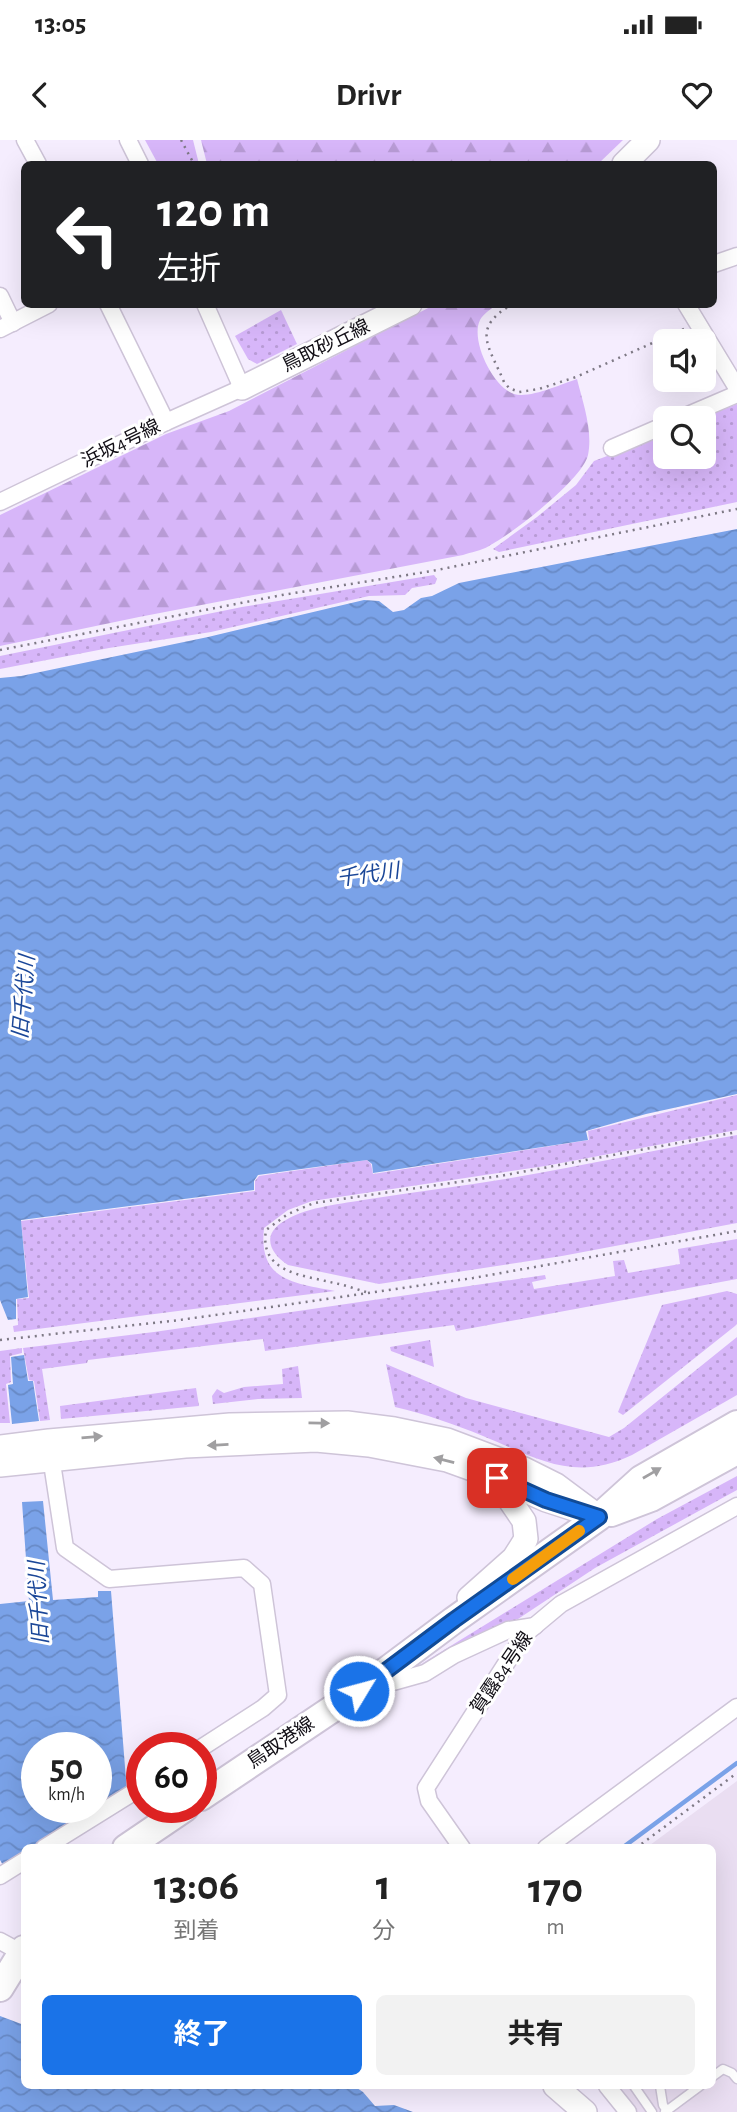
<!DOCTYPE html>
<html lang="ja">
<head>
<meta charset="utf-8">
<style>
	body { margin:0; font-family:"Alegreya Sans","Noto Sans JP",sans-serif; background:#f2f2f2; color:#222; height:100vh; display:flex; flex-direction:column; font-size:26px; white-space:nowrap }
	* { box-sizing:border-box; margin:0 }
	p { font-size:23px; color:#767676 }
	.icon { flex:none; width:38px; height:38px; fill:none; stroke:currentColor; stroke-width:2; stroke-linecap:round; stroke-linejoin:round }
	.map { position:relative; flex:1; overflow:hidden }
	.side { position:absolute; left:21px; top:1704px; width:695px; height:245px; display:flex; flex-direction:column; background:#fff; border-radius:10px; box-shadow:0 7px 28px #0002 }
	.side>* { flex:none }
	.guide { position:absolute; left:21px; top:21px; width:696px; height:147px; border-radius:10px; box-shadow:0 7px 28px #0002; background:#202124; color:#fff; overflow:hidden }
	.tools { position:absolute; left:653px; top:189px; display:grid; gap:14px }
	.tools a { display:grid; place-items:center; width:63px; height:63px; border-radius:10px; background:#fff; box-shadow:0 7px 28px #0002; font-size:35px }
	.speed { position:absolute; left:21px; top:1592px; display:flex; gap:14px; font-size:35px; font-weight:700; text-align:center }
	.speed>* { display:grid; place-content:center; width:91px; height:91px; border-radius:50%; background:#fff; box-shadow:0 7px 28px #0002; line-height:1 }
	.speed small { font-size:18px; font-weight:400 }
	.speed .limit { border:10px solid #d22; background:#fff; color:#111 }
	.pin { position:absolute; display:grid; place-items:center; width:60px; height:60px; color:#fff; margin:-30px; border-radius:14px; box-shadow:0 4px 10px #0006 }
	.me { position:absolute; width:77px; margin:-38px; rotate:53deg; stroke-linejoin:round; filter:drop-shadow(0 0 5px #0008) }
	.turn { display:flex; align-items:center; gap:24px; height:147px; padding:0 21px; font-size:32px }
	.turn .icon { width:91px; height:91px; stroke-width:2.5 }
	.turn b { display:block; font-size:49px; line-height:60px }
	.eta { display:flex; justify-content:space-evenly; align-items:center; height:119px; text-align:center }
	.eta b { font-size:42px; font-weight:700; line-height:49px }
	.action { display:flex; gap:14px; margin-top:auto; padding:14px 21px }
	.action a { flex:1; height:80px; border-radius:10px; background:#1a73e8; color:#fff; font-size:28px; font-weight:700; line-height:80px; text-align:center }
	.action a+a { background:#f2f2f2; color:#222 }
	.status { display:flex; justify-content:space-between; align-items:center; height:49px; padding:0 35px; background:#fff; direction:ltr }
	.status svg { height:19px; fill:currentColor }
	header { display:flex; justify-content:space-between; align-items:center; height:91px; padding:0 21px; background:#fff; font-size:32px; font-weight:700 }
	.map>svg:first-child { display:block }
</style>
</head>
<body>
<div class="status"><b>13:05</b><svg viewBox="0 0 49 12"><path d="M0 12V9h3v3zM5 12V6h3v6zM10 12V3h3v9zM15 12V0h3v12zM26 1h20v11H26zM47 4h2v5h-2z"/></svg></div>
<header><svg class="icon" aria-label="back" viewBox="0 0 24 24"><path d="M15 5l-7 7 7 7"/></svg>Drivr<svg class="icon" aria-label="heart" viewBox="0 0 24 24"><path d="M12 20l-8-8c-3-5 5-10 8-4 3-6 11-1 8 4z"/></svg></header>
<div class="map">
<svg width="737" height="1972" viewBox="0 0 737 1972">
	<defs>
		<pattern id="grass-dots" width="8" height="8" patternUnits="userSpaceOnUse" patternTransform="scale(1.75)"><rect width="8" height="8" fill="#d7b6f9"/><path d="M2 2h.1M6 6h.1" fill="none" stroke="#b89bd5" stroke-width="1.8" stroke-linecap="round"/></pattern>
		<pattern id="forest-firs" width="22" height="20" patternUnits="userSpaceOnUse" patternTransform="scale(1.75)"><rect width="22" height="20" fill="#d7b6f9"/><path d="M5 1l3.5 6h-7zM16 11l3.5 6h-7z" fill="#b89bd5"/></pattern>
		<pattern id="water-waves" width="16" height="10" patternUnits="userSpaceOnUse" patternTransform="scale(1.75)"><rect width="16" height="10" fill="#7aa2e8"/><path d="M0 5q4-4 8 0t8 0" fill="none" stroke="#688ac6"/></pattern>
	</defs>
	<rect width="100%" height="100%" fill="#f5edfe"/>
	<path fill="#eadef2" d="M 737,1641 L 737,1972 L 636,1972 L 617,1946 L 712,1946 L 712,1708 L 646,1708 Z"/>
	<g fill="url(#grass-dots)">
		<path d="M 281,170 L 297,204 L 257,224 L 248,219 L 235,196 Z"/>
		<path d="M 737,264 L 737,362 L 499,412 L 493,409 L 537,377 L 576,345 L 594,321 L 665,294 L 665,317 L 704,317 L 702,278 Z"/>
		<path d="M 434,435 L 437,439 L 435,444 L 412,448 L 405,455 L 369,456 L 211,492 L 109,508 L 0,529 L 0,516 L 242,467 Z"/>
		<path d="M 737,955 L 737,990 L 545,1026 L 312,1061 L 288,1070 L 264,1088 C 258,1141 294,1143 335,1151 L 14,1192 L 13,1186 L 18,1185 L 17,1159 L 29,1158 L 21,1081 L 255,1051 L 255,1041 L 259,1036 L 367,1020 L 371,1024 L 373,1034 L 589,1000 L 588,991 Z"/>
		<path d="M 737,995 L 737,1083 L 562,1116 L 379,1144 L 288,1125 C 272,1115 261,1097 281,1083 C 305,1067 335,1065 363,1060 C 412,1052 462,1046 511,1038 C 586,1025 662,1009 737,995 Z"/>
		<path d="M 737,1099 L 737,1139 L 456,1191 L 454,1185 L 265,1211 L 263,1199 L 88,1220 L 87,1223 L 42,1229 L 50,1280 L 40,1281 L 34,1241 L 29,1240 L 23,1208 L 154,1192 L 545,1135 L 546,1139 L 532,1142 L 534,1149 L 615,1136 L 613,1121 L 624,1120 L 628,1133 L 680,1124 L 678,1109 Z"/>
		<path d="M 727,1151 L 737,1154 L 737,1184 L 735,1186 L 623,1275 L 618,1272 L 662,1165 Z"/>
		<path d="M 737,1197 L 737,1255 L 632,1315 C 574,1343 537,1318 483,1296 C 454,1284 425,1274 395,1267 L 386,1224 L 466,1258 L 609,1297 L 624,1288 Z"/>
		<path d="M 430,1200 L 434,1227 L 391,1211 L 390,1207 Z"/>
		<path d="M 22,1208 L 22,1213 L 10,1216 L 11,1242 L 6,1244 L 10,1283 L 0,1283 L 0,1211 Z"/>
		<path d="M 298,1226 L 302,1258 L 258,1259 L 213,1264 L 212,1256 L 217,1249 L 224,1253 L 244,1247 L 283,1244 L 282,1229 Z"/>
		<path d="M 196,1248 L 199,1266 L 61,1279 L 60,1266 Z"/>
		<path d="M 737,1336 L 737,1350 L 595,1428 L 518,1479 L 471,1497 L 418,1526 L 657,1379 Z"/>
	</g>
	<g fill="url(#forest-firs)">
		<path d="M 201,0 L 623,0 L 598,24 L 207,24 Z"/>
		<path d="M 434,165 L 496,165 C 491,169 483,174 480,180 C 470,200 493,247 514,254 C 529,259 562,244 577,239 C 583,263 593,291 588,315 C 583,339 512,394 489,406 C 481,411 471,412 463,415 L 139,477 L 0,506 L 0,375 L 166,294 L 229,271 Z"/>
	</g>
	<path fill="#d7b6f9" d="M 145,0 L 193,0 L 199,24 L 158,24 Z"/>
	<g fill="url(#water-waves)" fill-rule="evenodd">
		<path d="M 737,389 L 737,954 L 646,974 L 586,991 L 588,1000 L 373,1033 L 372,1024 L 367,1020 L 258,1035 L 254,1041 L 254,1050 L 21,1080 L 28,1157 L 16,1159 L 16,1179 L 8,1180 L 0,1160 L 0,538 L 21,536 L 208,497 L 364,460 L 379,461 L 393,472 L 404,470 L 421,458 L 432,456 L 459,443 Z"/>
		<path d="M 24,1215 L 28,1241 L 33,1241 L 39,1281 L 12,1284 L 8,1245 L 13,1244 L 11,1217 Z"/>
		<path d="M 43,1361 L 53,1460 L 98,1457 L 98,1451 L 111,1451 L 127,1652 L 35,1708 L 24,1708 L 24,1715 L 4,1727 L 0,1720 L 0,1464 L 29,1461 L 22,1362 ZM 37,1608 L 96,1608 L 96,1668 L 37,1668 Z"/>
		<path d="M 0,1876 L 24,1885 L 24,1946 L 354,1946 L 363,1952 L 375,1966 L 394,1965 L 413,1972 L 0,1972 Z"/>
	</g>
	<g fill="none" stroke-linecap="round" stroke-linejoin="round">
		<path stroke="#7aa2e8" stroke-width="4.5" d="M 622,1708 L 737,1623"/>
		<defs>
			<g id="lane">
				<path d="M 712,1937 L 723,1929 L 732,1933 L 737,1939"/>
				<path d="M 634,1946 L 652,1972"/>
				<path d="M 660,1946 L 663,1965 L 667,1971"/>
				<path d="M 665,1972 L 700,1946"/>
			</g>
			<g id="street">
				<path d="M 25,0 L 38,24"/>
				<path d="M 128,0 L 140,24"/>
				<path d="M 714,124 L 737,116"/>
				<path d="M 0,156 L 13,183"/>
				<path d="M 108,164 L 166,282"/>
				<path d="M 686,164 L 737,248"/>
				<path d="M 0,189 L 49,164"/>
				<path d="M 681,278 L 737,254"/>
				<path d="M 612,308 L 665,285"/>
				<path d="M 0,362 L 166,282 L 242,248 L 205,164"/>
				<path d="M 50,1310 L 65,1408 L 109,1439 L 244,1428 L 262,1444 L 278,1555 L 263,1568 L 201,1608"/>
				<path d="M 375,1547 L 425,1533 L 454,1515 L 508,1490 L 535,1486"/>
				<path d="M 44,1708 L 142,1647"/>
				<path d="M 462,1708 L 429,1661 L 426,1648 L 525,1494 L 561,1464 L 737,1366"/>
				<path d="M 546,1708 L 737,1567"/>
				<path d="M 0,1736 L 24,1721"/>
				<path d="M 0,1801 L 22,1813"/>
				<path d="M 607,1946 L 628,1972"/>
			</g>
			<g id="secondary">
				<path d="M 624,24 L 648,0"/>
				<path d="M 242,248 L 410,164"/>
				<path d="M 0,1307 L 49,1301 L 230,1285 L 347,1283 L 394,1289 L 447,1300 L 524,1329 L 556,1345 L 599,1377"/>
				<path d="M 0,1325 L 185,1306 L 316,1300 L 369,1305 L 447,1320 L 497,1338 L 546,1360 L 580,1371"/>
				<path d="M 469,1458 L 514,1418 L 526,1399 L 524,1381 L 507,1356 L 491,1339"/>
				<path d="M 555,1946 L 585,1972"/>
			</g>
			<g id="primary">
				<path d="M 611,1373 L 651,1358 L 737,1311"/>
				<path d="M 201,1657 L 359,1551 L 454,1480 L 599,1377 L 641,1339 L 737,1284"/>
				<path d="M 126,1708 L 185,1668"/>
				<path d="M 0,1848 L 24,1809"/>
			</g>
		</defs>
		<use href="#lane" stroke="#cec4d8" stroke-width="11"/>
		<use href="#street" stroke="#cec4d8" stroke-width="19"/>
		<use href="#secondary" stroke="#cec4d8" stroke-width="26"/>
		<use href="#primary" stroke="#cec4d8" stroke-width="30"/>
		<g stroke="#7e7985" stroke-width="2.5" stroke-dasharray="2 5" stroke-linecap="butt">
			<path d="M 181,0 L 194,24"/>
			<path d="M 513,164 C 470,188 489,206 504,242 L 509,248 L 519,252 L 539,249 L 576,237 L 684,189"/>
			<path d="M 0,510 L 282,455 L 432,431 L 737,369"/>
			<path d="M 366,1152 C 356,1149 345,1145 334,1143 C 303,1135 259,1133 266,1090 L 288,1074 L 314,1063 L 500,1036 L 737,992"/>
			<path d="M 0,1200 L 180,1180 L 473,1138 L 737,1091"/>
			<path d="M 636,1708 L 737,1633"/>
		</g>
		<use href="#lane" stroke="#fff" stroke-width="8"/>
		<use href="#street" stroke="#fff" stroke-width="16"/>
		<use href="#secondary" stroke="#fff" stroke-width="23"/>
		<use href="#primary" stroke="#fff" stroke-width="26"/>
	</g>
	<defs><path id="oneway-solid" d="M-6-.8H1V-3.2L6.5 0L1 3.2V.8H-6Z" transform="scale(1.75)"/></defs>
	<g fill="#a09fa1">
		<use href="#oneway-solid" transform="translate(319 1283) rotate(1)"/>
		<use href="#oneway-solid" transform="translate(92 1297) rotate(-5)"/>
		<use href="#oneway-solid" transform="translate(218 1305) rotate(177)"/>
		<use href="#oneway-solid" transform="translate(444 1320) rotate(-166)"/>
		<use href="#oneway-solid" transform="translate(652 1333) rotate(-30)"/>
	</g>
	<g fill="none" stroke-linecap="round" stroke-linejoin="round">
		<defs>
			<path id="route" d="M 359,1551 L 454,1480 L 599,1377 L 546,1360 L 497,1338"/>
		</defs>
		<use href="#route" stroke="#114b97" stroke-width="18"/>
		<use href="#route" stroke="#1a73e8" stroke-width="12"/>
		<path stroke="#f59e0b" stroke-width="12" d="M 513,1439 L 579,1391"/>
	</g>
	<g text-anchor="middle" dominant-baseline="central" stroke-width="6" stroke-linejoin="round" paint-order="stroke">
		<g font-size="19" fill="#110e15" stroke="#fff">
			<text transform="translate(326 206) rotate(-26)">鳥取砂丘線</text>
			<text transform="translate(121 304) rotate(-26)">浜坂4号線</text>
			<text transform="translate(502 1533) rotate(-56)">賀露84号線</text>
			<text transform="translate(281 1603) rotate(-34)">鳥取港線</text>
		</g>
		<g font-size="21" font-style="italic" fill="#1b4798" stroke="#fff">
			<text transform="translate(368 735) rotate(-8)">千代川</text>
			<text transform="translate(24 857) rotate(-85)">旧千代川</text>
			<text transform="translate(39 1463) rotate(-93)">旧千代川</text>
		</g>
	</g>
</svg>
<div class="tools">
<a><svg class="icon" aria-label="sound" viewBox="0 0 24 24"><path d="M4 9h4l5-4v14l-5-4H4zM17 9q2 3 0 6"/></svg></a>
<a><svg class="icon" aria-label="search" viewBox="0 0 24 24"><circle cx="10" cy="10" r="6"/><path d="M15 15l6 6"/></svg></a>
</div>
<div class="speed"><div>50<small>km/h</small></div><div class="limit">60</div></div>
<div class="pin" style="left:497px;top:1338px;background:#d93025"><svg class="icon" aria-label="arrive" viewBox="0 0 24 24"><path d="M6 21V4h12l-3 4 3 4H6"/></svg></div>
<svg class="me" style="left:359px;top:1551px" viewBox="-20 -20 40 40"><circle r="17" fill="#1a73e8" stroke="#fff" stroke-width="3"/><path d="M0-11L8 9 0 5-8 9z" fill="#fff"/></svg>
<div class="guide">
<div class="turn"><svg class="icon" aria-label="left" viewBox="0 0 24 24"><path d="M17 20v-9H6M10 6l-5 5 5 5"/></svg><div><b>120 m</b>左折</div></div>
</div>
<section class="side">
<div class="eta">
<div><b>13:06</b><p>到着</p></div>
<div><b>1</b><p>分</p></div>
<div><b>170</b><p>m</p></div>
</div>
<div class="action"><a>終了</a><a>共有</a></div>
</section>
</div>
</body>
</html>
